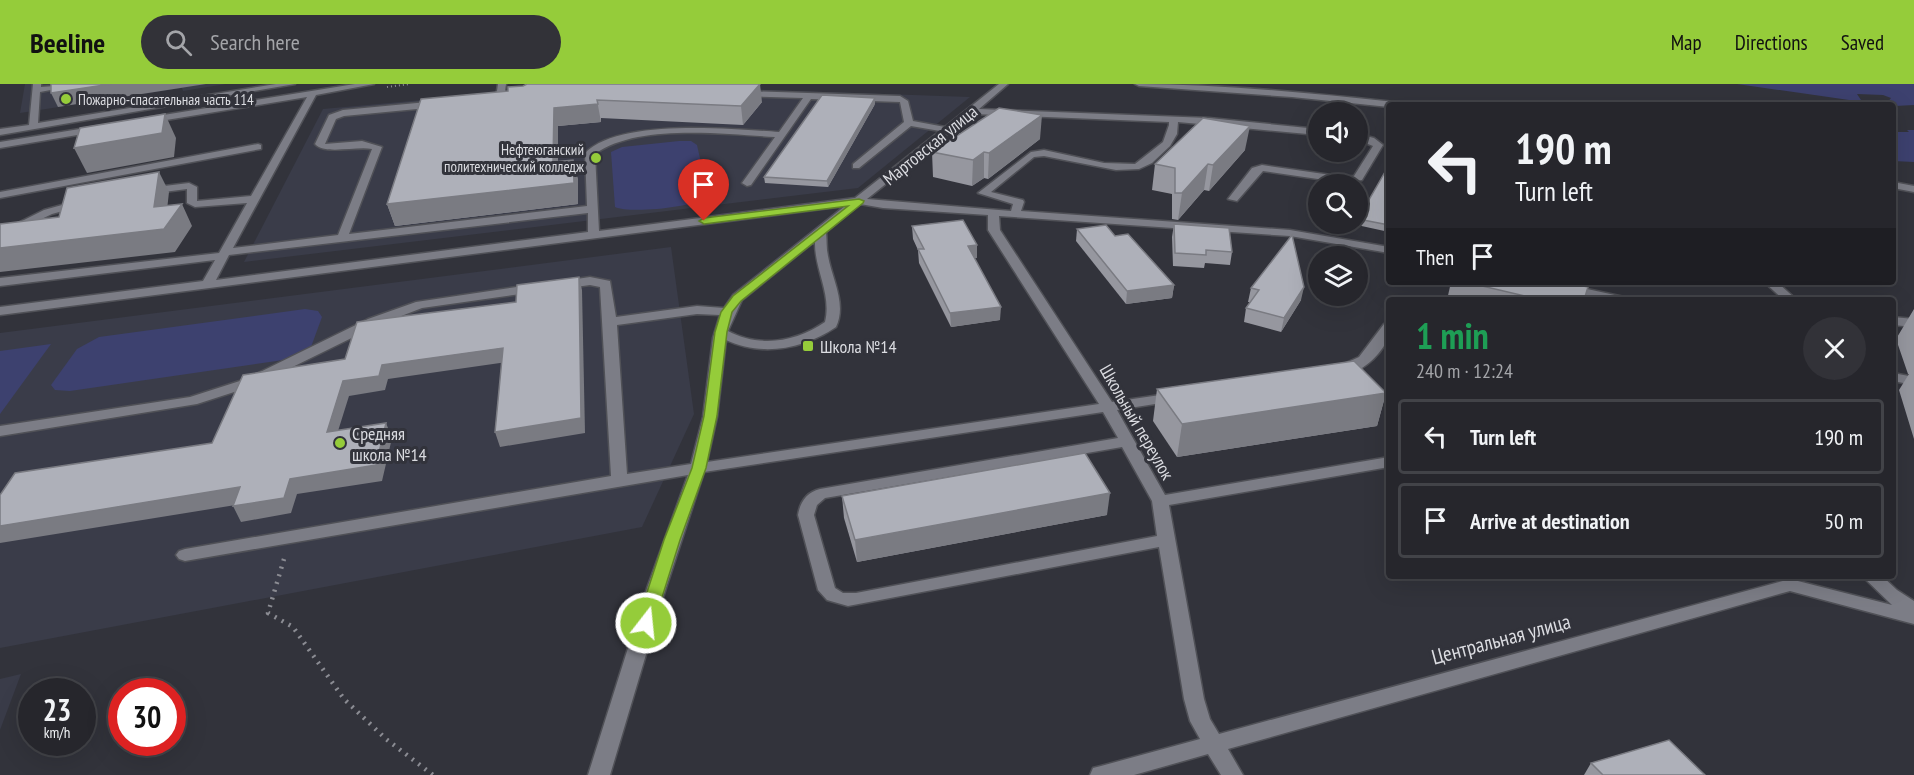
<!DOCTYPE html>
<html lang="en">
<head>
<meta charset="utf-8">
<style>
	body { margin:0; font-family:"PT Sans Narrow",sans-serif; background:#323238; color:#f1f3f6; height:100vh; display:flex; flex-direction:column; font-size:22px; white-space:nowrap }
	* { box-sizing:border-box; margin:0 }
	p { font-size:20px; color:#a4a5a9 }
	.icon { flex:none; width:33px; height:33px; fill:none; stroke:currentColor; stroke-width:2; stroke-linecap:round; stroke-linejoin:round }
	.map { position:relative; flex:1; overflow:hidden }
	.panel { position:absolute; left:1386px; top:213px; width:510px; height:282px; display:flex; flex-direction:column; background:#26262c; border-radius:6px; box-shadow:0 6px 24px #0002,0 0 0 2px #424348 }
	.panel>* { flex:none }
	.guide { position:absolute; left:1386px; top:18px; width:510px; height:183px; border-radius:6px; box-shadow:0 6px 24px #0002,0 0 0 2px #424348; background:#26262c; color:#f1f3f6; overflow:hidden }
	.controls { position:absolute; left:1308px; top:18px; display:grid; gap:12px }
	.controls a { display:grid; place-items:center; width:60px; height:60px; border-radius:50%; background:#26262c; box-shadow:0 6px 24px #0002,0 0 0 2px #424348; font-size:30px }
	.speed { position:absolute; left:18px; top:594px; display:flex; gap:12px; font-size:30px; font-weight:700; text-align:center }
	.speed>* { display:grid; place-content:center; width:78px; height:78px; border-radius:50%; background:#26262c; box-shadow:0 6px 24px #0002,0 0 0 2px #424348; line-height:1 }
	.speed small { font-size:15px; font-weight:400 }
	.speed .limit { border:9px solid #d22; background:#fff; color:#111 }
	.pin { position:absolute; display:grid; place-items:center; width:51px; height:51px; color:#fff; margin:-62px -26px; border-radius:50% 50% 50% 0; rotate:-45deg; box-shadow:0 0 6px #0007 }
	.pin .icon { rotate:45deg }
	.me { position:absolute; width:66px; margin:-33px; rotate:16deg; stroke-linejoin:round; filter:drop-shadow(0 0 4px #0008) }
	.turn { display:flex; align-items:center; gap:21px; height:126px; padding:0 30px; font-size:27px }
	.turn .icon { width:78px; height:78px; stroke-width:2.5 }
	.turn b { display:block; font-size:42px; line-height:51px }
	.then { display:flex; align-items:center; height:57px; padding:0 30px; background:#0003; gap:12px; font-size:22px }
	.round { display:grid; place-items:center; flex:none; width:63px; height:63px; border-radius:32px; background:#323238 }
	.headline { display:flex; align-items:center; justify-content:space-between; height:102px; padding:0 30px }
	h1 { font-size:36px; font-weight:800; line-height:45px; color:#1e9e55 }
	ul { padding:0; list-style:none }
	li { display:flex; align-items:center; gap:18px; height:75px; margin:0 12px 9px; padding:0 18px; border:3px solid #424348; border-radius:6px }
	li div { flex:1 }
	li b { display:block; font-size:22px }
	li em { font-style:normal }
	header { display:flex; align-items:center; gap:36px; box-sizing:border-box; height:84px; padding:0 30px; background:#95cc3a; color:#111 }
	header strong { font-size:28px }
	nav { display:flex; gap:33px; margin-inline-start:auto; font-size:21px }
	.search { width:420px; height:54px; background:#323238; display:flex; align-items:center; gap:15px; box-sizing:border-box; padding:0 21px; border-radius:33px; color:#a4a5a9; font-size:22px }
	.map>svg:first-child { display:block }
</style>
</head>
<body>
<header>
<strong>Beeline</strong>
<div class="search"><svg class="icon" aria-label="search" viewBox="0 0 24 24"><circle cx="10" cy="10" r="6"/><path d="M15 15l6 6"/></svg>Search here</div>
<nav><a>Map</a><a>Directions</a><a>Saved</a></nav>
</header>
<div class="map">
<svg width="1914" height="691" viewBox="0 0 1914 691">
	<rect width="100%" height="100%" fill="#32333b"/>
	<g fill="#3a3c49">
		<path d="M 25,0 L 226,0 L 183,7 L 182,4 L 20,29 Z"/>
		<path d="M 598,0 L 970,13 L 858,104 L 244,178 L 323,25 Z"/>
		<path d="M 671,163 L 694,330 L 642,443 L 0,564 L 0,249 Z"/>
		<path d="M 21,590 L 0,646 L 0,595 Z"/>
	</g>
	<g fill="#3d416f">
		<path d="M 1737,0 L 1914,0 L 1914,21 L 1895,22 L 1887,19 L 1891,14 L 1883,11 L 1857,10 L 1861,16 L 1856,17 Z"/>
		<path d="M 1907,46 L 1914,46 L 1914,78 L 1893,77 L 1893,48 L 1909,48 Z"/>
		<path d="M 679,57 L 691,57 L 697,61 L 708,110 L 707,114 C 693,123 630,130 615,123 L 611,68 L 622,63 Z"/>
		<path d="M 305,225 L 318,227 L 322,233 L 311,263 L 290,275 L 70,307 L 55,306 L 51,301 L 77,265 L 99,253 Z"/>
		<path d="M 51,260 L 0,330 L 0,267 Z"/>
	</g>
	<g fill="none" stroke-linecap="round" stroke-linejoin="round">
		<defs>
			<g id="minor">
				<path d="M 33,0 L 41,0 L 41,3 L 82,0 L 40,8 L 38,39 L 276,0 L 295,0 L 0,51 L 0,45 L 29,41 Z"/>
				<path d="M 355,0 L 374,0 L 316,11 L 233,164 L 338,151 L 372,65 C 356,62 324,71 315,60 L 329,31 L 343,26 L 438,17 L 442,20 L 438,23 L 344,32 L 336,35 L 325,60 L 362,57 L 382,63 L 349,150 L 587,122 L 585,69 C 619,34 732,45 779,48 L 803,14 L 740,12 L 740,8 L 743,7 L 900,12 L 908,17 L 913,37 L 945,43 L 999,0 L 1008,0 L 979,25 L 1209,34 L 1318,45 L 1318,51 L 1178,38 L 1177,50 L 1170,62 L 1152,79 L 1139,85 L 1116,86 L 1044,72 L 1034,73 L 991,108 L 1023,116 L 1024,118 L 1021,127 L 1290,146 L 1389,163 L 1389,169 L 1290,152 L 999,132 L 1000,146 L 1112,318 L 1174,309 L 1181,313 L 1174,317 L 1117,326 L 1165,411 L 1389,373 L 1389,383 L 1169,421 L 1204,615 L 1210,635 L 1219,650 L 1790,495 L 1892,521 L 1862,492 L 1882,492 L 1897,506 L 1914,517 L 1914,540 L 1790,507 L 1228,665 L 1243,691 L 1221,691 L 1208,670 L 1134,691 L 1090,691 L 1093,684 L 1101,682 L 1200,655 L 1190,637 L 1184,615 L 1159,463 L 848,522 L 827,516 L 818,506 L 798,431 C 800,418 807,408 820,405 L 1118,354 L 1103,328 L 704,388 L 665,507 L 610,691 L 588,691 L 646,507 L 688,391 L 185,477 L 179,475 L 176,471 L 179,467 L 185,465 L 611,392 L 600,203 L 590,201 L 561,205 L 557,204 L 557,198 L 590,193 L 610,197 L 616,233 L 697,222 L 724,224 L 733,211 L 845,122 L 0,231 L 0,223 L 203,197 L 215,176 L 0,202 L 0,194 L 219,169 L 247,119 L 195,123 L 187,119 L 187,105 L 148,110 L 143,107 L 148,104 L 189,99 L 197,103 L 197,117 L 251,112 L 307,13 L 148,39 L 144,36 L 145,34 ZM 811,15 L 900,18 L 904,38 L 853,80 L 853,84 L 859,84 L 911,42 L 940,47 L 855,114 L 599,147 L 595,70 C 637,39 724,50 775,53 L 742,99 L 747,102 L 751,101 ZM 973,30 L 1169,38 L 1169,41 L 1163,58 L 1135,80 L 1104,79 L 1044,66 L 1031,68 L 978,109 L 1013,120 L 1011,127 L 867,115 ZM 860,120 L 883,124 L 988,131 L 988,146 L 1099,320 L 707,378 L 717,333 L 726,256 C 762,273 804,265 836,243 C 847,220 832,195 828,172 C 826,164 827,156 826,148 ZM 588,129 L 588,148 L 216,196 L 229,171 ZM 815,157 C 814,185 832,210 825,238 C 796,258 760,264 728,247 L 742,216 ZM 697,230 L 720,231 L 713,254 L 703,333 L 691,380 L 627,390 L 617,241 ZM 1122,363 L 1152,417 L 1157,452 L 856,509 L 843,509 L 835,504 L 814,431 L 817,421 L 825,414 Z"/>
				<path d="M 498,0 L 506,0 L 504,14 L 500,17 L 496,14 Z"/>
				<path d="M 1135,0 C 1222,0 1308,9 1395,18 L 1399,21 L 1389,21 L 1389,23 L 1292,13 L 1139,2 Z"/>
				<path d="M 98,42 L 101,43 L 101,47 L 0,64 L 0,58 Z"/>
				<path d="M 1358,50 L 1374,54 L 1383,61 L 1362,96 L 1345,99 L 1263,87 L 1237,117 L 1228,115 L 1252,84 L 1262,81 L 1345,93 L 1354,92 L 1373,62 L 1358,56 Z"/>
				<path d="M 258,60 L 261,61 L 261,65 L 0,114 L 0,108 Z"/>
				<path d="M 1893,98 L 1914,102 L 1914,108 L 1893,104 Z"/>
				<path d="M 80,116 L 85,119 L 84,121 L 52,130 L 0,155 L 0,148 L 44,126 Z"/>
				<path d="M 1532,198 L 1555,198 L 1624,213 L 1626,216 L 1603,216 L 1534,201 Z"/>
				<path d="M 1764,198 L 1777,198 L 1797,216 L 1784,216 Z"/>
				<path d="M 537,200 L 541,201 L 541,207 L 422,224 L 378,241 L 256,301 L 197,320 L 0,352 L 0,342 L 190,313 L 246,295 L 368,235 L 416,218 Z"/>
				<path d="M 1893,233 L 1914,235 L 1914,243 L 1893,241 Z"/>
				<path d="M 1389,239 C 1389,244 1390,250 1388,254 C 1381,272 1356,295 1335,290 L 1333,287 L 1335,284 L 1359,273 L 1384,240 Z"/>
				<path d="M 1893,289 L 1914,293 L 1914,301 L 1893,297 Z"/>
			</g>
		</defs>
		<use href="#minor" stroke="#505157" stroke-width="3"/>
		<path stroke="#8b8c93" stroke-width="2" stroke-dasharray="1 3" stroke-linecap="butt" d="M 387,3 L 410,0"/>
		<path stroke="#8b8c93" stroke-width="4.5" stroke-dasharray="2 6" stroke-linecap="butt" d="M 284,475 L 268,529 L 293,543 L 344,615 L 386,655 L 433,691"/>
		<use href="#minor" fill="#7c7d86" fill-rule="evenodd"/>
	</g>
	<g fill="#96979f">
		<path d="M 523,2 L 762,18 L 743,41 L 601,34 L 601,38 L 558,42 L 558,78 L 573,76 L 578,96 L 578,120 L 395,142 L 387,120 L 508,7 Z"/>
		<path d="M 875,20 L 828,103 L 765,99 L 764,93 Z"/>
		<path d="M 1040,55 L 988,95 L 984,94 L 972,102 L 933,93 L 932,68 Z"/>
		<path d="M 1245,66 L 1209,107 L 1204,106 L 1178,136 L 1172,135 L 1172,110 L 1152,106 L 1155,80 Z"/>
		<path d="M 1389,81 L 1389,148 L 1357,141 L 1358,135 Z"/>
		<path d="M 1174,140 L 1232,168 L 1230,181 L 1205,179 L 1204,184 L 1173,182 L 1172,153 Z"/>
		<path d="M 912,142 L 977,174 L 974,174 L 1000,236 L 951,243 L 919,179 L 918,166 L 913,155 Z"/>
		<path d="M 1077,145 L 1115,152 L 1174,201 L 1172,214 L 1126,220 L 1076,157 Z"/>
		<path d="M 1451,198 L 1564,198 L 1584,216 L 1447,216 Z"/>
		<path d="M 1251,204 L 1301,216 L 1281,248 L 1244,238 L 1246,224 L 1250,218 L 1248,218 Z"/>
		<path d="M 1914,225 L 1914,355 L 1899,306 L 1909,290 L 1908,290 L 1896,255 Z"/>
		<path d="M 1157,305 L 1386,309 L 1377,342 L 1177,373 L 1153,337 Z"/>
		<path d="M 842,412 L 1107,431 L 857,478 L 844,434 Z"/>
		<path d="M 1591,679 L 1705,691 L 1584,691 Z"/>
	</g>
	<g fill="#7a7b82">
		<path d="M 111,0 L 206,0 L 58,23 L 51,9 Z"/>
		<path d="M 760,0 L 762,18 L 743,41 L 741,22 Z"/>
		<path d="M 875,14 L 875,20 L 828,103 L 827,97 Z"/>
		<path d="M 597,16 L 601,38 L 558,42 L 558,99 L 553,78 L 554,24 Z"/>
		<path d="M 165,30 L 176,54 L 174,73 L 87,89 L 74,64 Z"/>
		<path d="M 1042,31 L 1040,55 L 988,95 L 989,69 Z"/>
		<path d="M 1250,42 L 1245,66 L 1209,107 L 1213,81 Z"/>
		<path d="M 984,68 L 984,94 L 972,102 L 973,76 Z"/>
		<path d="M 573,76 L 578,96 L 578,120 L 395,142 L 387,120 Z"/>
		<path d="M 1208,80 L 1204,106 L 1178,136 L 1182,109 Z"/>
		<path d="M 159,88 L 169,108 L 165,144 L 182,120 L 192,142 L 175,168 L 0,188 L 0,164 L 154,123 Z"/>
		<path d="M 977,161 L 977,174 L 968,175 L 968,162 Z"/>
		<path d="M 579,193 L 582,206 L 585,349 L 500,363 L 495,348 Z"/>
		<path d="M 1174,201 L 1172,214 L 1126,220 L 1127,207 Z"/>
		<path d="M 1304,203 L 1301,216 L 1281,248 L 1284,234 Z"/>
		<path d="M 1001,223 L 1000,236 L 951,243 L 950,229 Z"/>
		<path d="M 503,264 L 507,278 L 388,295 L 385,306 L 349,312 L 333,363 L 327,348 L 343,297 L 382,281 Z"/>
		<path d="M 1386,309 L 1377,342 L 1177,373 L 1182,340 Z"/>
		<path d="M 386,339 L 392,354 L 382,397 L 297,410 L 291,429 L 241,438 L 233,422 L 290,395 Z"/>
		<path d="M 240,403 L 248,419 L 0,459 L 0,442 Z"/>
		<path d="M 1110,409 L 1107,431 L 857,478 L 855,456 Z"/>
	</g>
	<g fill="#aeb0b9" stroke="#7a7b82" stroke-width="1.5">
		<path d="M 51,0 L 111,0 L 51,9 Z"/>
		<path d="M 527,0 L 760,0 L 741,22 L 597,16 L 598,20 L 554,24 L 553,78 L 573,76 L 574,99 L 387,120 L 421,15 L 508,7 L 508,3 L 523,2 Z"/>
		<path d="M 822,11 L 875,14 L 827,97 L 764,93 Z"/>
		<path d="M 999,24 L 1042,31 L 989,69 L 984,68 L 973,76 L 932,68 Z"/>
		<path d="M 165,30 L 162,49 L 74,64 L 80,44 Z"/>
		<path d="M 1203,34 L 1250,42 L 1213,81 L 1208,80 L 1182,109 L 1175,109 L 1175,84 L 1155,80 Z"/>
		<path d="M 1389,81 L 1389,141 L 1358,135 Z"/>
		<path d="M 159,88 L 154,123 L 182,120 L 164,145 L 0,164 L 0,140 L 59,133 L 67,104 Z"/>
		<path d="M 963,136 L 977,161 L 968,162 L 1001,223 L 950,229 L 918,165 L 924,165 L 912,142 Z"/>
		<path d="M 1174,140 L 1229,144 L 1232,168 L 1206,166 L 1206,171 L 1175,169 Z"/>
		<path d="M 1106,141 L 1115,152 L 1128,150 L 1174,201 L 1127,207 L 1077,145 Z"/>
		<path d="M 1292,151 L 1304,203 L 1284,234 L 1246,224 L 1259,206 L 1251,204 Z"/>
		<path d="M 579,193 L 581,334 L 495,348 L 503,264 L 382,281 L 379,292 L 343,297 L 327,348 L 386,339 L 376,381 L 290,395 L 284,414 L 233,422 L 240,403 L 0,442 L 0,411 L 15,389 L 212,359 L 243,291 L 345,275 L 357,238 L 516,218 L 517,201 Z"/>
		<path d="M 1465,198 L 1564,198 L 1588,203 L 1584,216 L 1542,216 Z"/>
		<path d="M 1354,277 L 1386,309 L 1182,340 L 1157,305 Z"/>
		<path d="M 1085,369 L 1110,409 L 855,456 L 842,412 Z"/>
		<path d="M 1669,656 L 1705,691 L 1603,691 L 1591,679 Z"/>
	</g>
	<path fill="#95cc3a" stroke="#618526" stroke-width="1.5" d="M 859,115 L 864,117 L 863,119 L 741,217 L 732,228 L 727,248 L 717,332 L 706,384 L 680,456 L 654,539 L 652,544 L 646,546 L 640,544 L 637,539 L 664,456 L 692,384 L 704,332 L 715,248 L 721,228 L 733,212 L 848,122 L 704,140 L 699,137 L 704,134 Z"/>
	<g fill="#95cc3a" stroke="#32333b" stroke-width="2">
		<circle cx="66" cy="15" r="6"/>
		<circle cx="596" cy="74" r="6"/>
		<rect x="802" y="256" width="12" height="12" rx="3"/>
		<circle cx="340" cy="359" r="6"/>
	</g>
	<g text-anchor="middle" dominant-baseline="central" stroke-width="6" stroke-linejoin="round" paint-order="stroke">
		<g font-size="15" fill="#dbdce1" stroke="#32333b" text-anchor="start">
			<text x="78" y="15">Пожарно-спасательная часть 114</text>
			<text x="584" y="65" text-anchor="end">Нефтеюганский<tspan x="584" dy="17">политехнический колледж</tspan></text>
		</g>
		<g font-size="18" fill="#dbdce1" stroke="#32333b">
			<text transform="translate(930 61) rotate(-39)">Мартовская улица</text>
			<text transform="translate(1137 338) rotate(60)">Школьный переулок</text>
		</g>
		<g font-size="18" fill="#dbdce1" stroke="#32333b" text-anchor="start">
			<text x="820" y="262">Школа №14</text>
			<text x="352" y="349">Средняя<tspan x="352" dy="21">школа №14</tspan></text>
		</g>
		<g font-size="21" fill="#dbdce1" stroke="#32333b">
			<text transform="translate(1501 555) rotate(-15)">Центральная улица</text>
		</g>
	</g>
</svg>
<div class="controls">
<a><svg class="icon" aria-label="sound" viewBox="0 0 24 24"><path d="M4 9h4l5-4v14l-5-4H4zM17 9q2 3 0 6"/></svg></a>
<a><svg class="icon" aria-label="search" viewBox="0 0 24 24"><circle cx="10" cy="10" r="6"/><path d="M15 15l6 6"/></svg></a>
<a><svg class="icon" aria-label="layers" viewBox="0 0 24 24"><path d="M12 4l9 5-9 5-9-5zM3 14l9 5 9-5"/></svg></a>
</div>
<div class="speed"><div>23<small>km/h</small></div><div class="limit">30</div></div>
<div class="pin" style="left:704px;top:137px;background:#d93025"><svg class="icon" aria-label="arrive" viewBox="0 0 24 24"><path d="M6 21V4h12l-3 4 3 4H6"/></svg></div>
<svg class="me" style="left:646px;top:539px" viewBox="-20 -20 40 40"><circle r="17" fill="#95cc3a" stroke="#fff" stroke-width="3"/><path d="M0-11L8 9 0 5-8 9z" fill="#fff"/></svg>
<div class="guide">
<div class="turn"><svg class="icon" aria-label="left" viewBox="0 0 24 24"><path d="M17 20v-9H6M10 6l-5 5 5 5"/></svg><div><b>190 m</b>Turn left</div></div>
<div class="then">Then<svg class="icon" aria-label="arrive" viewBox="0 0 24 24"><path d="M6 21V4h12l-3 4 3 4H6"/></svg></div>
</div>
<section class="panel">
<div class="headline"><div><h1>1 min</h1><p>240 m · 12:24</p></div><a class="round"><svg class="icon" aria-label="close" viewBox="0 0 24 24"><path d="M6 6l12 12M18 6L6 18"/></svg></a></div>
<ul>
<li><svg class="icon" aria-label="left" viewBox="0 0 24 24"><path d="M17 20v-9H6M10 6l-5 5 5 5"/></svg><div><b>Turn left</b></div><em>190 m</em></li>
<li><svg class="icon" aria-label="arrive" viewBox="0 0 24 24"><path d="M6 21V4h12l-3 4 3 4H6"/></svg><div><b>Arrive at destination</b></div><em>50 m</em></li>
</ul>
</section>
</div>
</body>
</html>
